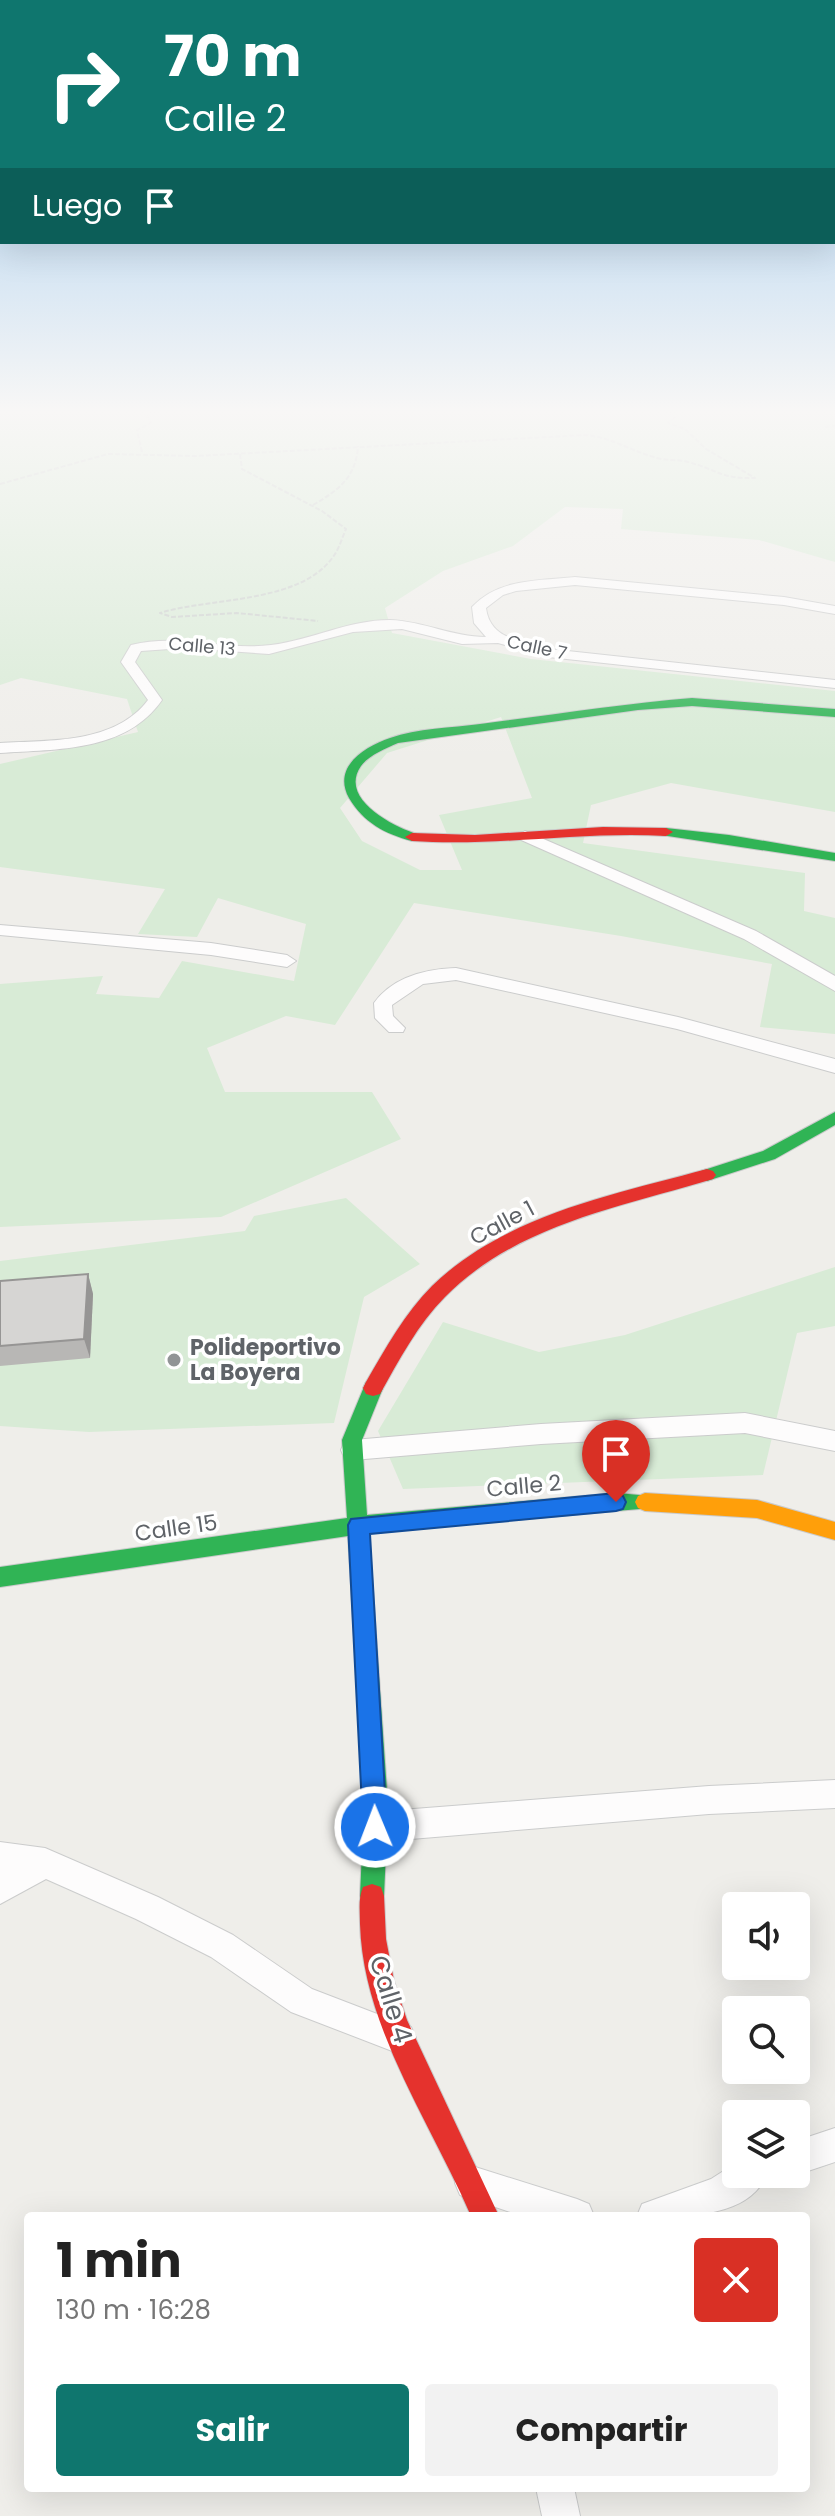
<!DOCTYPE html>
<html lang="es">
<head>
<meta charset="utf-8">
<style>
	body { margin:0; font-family:Poppins,sans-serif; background:#f2f2f2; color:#222; height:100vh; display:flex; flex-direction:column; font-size:30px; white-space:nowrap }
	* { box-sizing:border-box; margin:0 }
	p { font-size:26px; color:#767676 }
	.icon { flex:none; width:44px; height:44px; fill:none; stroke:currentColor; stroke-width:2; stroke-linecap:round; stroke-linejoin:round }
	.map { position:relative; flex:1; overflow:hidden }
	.drawer { position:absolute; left:24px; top:2212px; width:786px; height:280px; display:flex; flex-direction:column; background:#fff; border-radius:8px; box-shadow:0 8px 32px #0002 }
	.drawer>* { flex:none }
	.top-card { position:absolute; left:0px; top:0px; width:836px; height:244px; box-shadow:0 8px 32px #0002; background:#0f766e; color:#fff; overflow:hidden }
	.tools { position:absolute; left:722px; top:1892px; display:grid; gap:16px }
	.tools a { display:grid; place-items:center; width:88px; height:88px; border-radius:8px; background:#fff; box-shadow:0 8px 32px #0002; font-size:40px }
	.pin { position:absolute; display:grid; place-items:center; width:68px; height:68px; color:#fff; margin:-82px -34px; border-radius:50% 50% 50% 0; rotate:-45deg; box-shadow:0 0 8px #0007 }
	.pin .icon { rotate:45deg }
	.me { position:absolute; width:88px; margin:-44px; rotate:359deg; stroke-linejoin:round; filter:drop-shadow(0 0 6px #0008) }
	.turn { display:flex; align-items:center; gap:28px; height:168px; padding:0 32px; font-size:36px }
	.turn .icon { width:104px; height:104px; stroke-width:2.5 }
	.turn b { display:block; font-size:56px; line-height:68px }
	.then { display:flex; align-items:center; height:76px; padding:0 32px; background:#0003; gap:16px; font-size:30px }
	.round { display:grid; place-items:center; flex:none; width:84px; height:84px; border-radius:8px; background:#f2f2f2 }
	.head { display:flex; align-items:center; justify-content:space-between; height:136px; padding:0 32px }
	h1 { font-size:48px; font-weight:700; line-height:60px }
	.action { display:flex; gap:16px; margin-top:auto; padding:16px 32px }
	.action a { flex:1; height:92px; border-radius:8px; background:#0f766e; color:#fff; font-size:32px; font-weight:700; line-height:92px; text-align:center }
	.action a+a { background:#f2f2f2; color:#222 }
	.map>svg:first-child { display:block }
</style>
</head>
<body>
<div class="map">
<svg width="835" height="2516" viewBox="0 0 835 2516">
	<rect width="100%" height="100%" fill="#efeeea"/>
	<g fill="#d8ebd6" fill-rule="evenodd">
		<path d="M 0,410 L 835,410 L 835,562 L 759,540 L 621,529 L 623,509 L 565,507 L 513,546 L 443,571 L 385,608 L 392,633 L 531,659 L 835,691 L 835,812 L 671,783 L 591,805 L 583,843 L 805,873 L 804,911 L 835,918 L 835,1034 L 760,1027 L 772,964 L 621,936 L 414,903 L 335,1025 L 286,1016 L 207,1048 L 225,1092 L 372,1092 L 401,1139 L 221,1217 L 0,1227 L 0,984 L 103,976 L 96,994 L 159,998 L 182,961 L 294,981 L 306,924 L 218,898 L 197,937 L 138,934 L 165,889 L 0,867 L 0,764 L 138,732 L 127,699 L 21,678 L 0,685 ZM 501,717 L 532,798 L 439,815 L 462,870 L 420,870 L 362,841 L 340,808 L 387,753 Z"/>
		<path d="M 346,1198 L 420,1264 L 364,1297 L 334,1423 L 89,1432 L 0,1426 L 0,1261 L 245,1231 L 254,1216 Z"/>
		<path d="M 835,1267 L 835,1326 L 797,1333 L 763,1475 L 403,1489 L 378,1431 L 443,1322 L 539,1352 L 625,1335 Z"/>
	</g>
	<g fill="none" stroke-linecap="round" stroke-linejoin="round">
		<defs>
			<g id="street">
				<path d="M 575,577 L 784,597 L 835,606 L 835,614 L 784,605 L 575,585 L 516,591 L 503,595 L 486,608 C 490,640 522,641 549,649 L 835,680 L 835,688 L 548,657 L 498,643 L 462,644 L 402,629 L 353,632 L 269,654 L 184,648 L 141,651 L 135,662 L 162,700 C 126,752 58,749 0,753 L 0,743 C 50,740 115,744 148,700 L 121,662 L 131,645 C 179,633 223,651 271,645 C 312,640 348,620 390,620 C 423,621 453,637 486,637 L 474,623 L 472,607 C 499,578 539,581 575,577 Z"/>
				<path d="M 525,831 L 756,931 L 835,976 L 835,991 L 744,939 L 519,839 L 517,836 Z"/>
				<path d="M 0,925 L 211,943 L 287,955 L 296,961 L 287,967 L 211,955 L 0,935 Z"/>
				<path d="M 456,968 L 678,1017 L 835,1059 L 835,1073 L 677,1029 L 456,980 L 423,984 L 392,1005 L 393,1016 L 405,1028 L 403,1032 L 389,1032 L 375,1018 L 374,1003 C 393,977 425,969 456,968 Z"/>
				<path d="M 745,1413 L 835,1431 L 835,1451 L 745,1433 L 541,1444 L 353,1460 L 344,1457 L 341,1450 L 344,1443 L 353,1440 L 541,1424 Z"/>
				<path d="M 835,1780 L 835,1808 L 709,1814 L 375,1842 L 365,1837 L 360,1827 L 365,1817 L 375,1812 L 709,1786 Z"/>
				<path d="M 0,1842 L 45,1848 L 158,1897 L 233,1935 L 312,1989 L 411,2027 L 416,2038 L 411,2049 L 400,2054 L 291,2012 L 211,1957 L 136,1919 L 46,1879 L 0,1904 Z"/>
				<path d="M 835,2128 L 835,2162 L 796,2175 L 794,2174 L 796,2141 Z"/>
				<path d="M 736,2163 L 736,2174 L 767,2174 C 748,2221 678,2216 637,2216 L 642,2204 L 711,2179 Z"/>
				<path d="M 472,2166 L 577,2199 L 589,2204 L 594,2216 L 522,2216 L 460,2195 L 455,2183 L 460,2171 Z"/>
				<path d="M 536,2488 L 574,2488 L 580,2516 L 542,2516 Z"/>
			</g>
			<g id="fast">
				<path d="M 692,698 L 835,709 L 835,717 L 692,706 L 638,710 L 398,743 C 385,749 369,755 361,766 C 338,799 394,827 417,834 L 419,837 L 412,841 C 385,834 364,823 349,798 C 332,767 364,747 390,738 C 417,728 452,728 480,724 C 551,715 621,704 692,698 Z"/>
				<path d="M 666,828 L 729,835 L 835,853 L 835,861 L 661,835 L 661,829 Z"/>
				<path d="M 835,1112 L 835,1125 L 775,1159 L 707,1181 L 698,1175 L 701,1171 L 763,1151 Z"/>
				<path d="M 373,1380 L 380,1382 L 383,1388 L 362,1440 L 367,1515 L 616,1493 L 652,1496 L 655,1502 L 652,1508 L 616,1511 L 369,1533 L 388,1805 L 384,1896 L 381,1905 L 372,1908 L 363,1905 L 360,1896 L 364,1805 L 348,1536 L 0,1587 L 0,1567 L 347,1518 L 342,1440 L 366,1382 Z"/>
			</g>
			<path id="slow" d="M 645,1493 L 757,1500 L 835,1522 L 835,1540 L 757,1518 L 645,1511 L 638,1508 L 635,1502 L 638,1496 Z"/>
			<g id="jam">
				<path d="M 603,827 L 666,828 L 673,832 L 666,836 C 581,831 497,847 412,841 L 405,837 L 412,833 L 475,835 Z"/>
				<path d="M 707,1169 L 713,1171 L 716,1175 L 713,1179 C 620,1207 516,1225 445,1297 C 418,1324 399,1360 380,1394 L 373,1396 L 366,1394 L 363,1388 L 366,1382 C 385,1349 405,1313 432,1286 C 505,1215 612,1195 707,1169 Z"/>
				<path d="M 372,1884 L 381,1887 L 384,1896 L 386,1939 L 394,1981 L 407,2020 L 499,2216 L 471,2216 C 431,2123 363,2028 360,1924 C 360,1911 358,1899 363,1887 Z"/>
			</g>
		</defs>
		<use href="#street" stroke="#cbcccc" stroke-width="2"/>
		<use href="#fast" stroke="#cacacb" stroke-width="2"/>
		<use href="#slow" stroke="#cacacb" stroke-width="2"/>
		<use href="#jam" stroke="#cacacb" stroke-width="2"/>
		<g stroke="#cacfcc" stroke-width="2" stroke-dasharray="5 2" stroke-linecap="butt">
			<path d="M 825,427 L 835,426"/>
			<path d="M 142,452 L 137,430 L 151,423 L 146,414 L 163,410"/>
			<path d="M 240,454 L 242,469 L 322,511 L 346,529 C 342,538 339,549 333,557 C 299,604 212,597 160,613 L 172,617 L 237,613 L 318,621"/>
			<path d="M 0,484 L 108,454 L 195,456 L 585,435 C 611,437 631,451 657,458 C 667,461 678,459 688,462 C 718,470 721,479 755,478 L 706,449 L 685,429 L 668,423 L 675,417 L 666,410"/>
			<path d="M 313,505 C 339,490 356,477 358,446"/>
		</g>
		<use href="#street" fill="#fdfcfc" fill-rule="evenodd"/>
		<use href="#fast" fill="#30b455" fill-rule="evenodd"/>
		<use href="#slow" fill="#ff9f0a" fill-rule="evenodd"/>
		<use href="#jam" fill="#e5322d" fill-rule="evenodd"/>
	</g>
	<path fill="#b8b7b5" d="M 88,1274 L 93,1294 L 90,1358 L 0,1366 L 0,1281 Z"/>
	<path fill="#969594" d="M 88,1274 L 93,1294 L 90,1358 L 84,1339 Z"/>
	<path fill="#d6d5d3" stroke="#969594" stroke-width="2" d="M 88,1274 L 84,1339 L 0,1346 L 0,1281 Z"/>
	<linearGradient id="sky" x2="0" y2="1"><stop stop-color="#97c6ef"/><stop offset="0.54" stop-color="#f8f7f6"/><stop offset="1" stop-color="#f8f7f6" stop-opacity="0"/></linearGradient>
	<rect width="835" height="762" fill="url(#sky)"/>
	<path fill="#1a73e8" stroke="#114b97" stroke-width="2" d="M 616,1493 L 623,1496 L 626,1502 L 623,1509 L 616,1511 L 370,1534 L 387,1827 L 384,1836 L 375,1839 L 366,1836 L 363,1827 L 348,1525 L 351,1519 Z"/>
	<circle fill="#919496" stroke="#fff" stroke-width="3" cx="174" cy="1360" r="8"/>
	<g text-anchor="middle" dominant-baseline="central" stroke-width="7" stroke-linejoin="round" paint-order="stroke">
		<g font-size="18" fill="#5f6368" stroke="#fff">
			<text transform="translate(202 646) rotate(5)">Calle 13</text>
			<text transform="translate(537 647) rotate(12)">Calle 7</text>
		</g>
		<g font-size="22" fill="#5f6368" stroke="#fff">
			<text transform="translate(502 1223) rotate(-28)">Calle 1</text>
			<text transform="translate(524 1486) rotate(-5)">Calle 2</text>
			<text transform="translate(176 1528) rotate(-8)">Calle 15</text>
		</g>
		<g font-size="22" font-weight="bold" fill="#5f6368" stroke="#fff" text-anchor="start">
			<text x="190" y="1347">Polideportivo<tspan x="190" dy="25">La Boyera</tspan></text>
		</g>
		<g font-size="26" fill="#5f6368" stroke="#fff">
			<text transform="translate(391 1999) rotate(73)">Calle 4</text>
		</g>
	</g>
</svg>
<div class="tools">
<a><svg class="icon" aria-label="sound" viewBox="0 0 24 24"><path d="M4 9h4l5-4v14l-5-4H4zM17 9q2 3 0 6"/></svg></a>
<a><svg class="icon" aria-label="search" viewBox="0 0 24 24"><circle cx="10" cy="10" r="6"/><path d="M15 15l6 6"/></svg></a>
<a><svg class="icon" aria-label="layers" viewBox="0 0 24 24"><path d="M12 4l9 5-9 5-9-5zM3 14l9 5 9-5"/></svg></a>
</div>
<div class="pin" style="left:616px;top:1502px;background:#d93025"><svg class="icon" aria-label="arrive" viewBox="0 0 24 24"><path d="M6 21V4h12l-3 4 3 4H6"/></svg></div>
<svg class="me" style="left:375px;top:1827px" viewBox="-20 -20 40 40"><circle r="17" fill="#1a73e8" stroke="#fff" stroke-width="3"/><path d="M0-11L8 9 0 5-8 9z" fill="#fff"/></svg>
<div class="top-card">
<div class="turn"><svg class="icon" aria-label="right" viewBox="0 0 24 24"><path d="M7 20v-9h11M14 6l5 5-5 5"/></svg><div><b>70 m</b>Calle 2</div></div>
<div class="then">Luego<svg class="icon" aria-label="arrive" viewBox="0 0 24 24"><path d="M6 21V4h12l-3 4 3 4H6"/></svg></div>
</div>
<section class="drawer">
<div class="head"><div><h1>1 min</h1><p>130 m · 16:28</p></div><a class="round" style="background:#d93025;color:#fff"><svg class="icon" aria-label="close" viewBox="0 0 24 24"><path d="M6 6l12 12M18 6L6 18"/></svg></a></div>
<div class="action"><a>Salir</a><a>Compartir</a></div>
</section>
</div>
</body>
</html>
